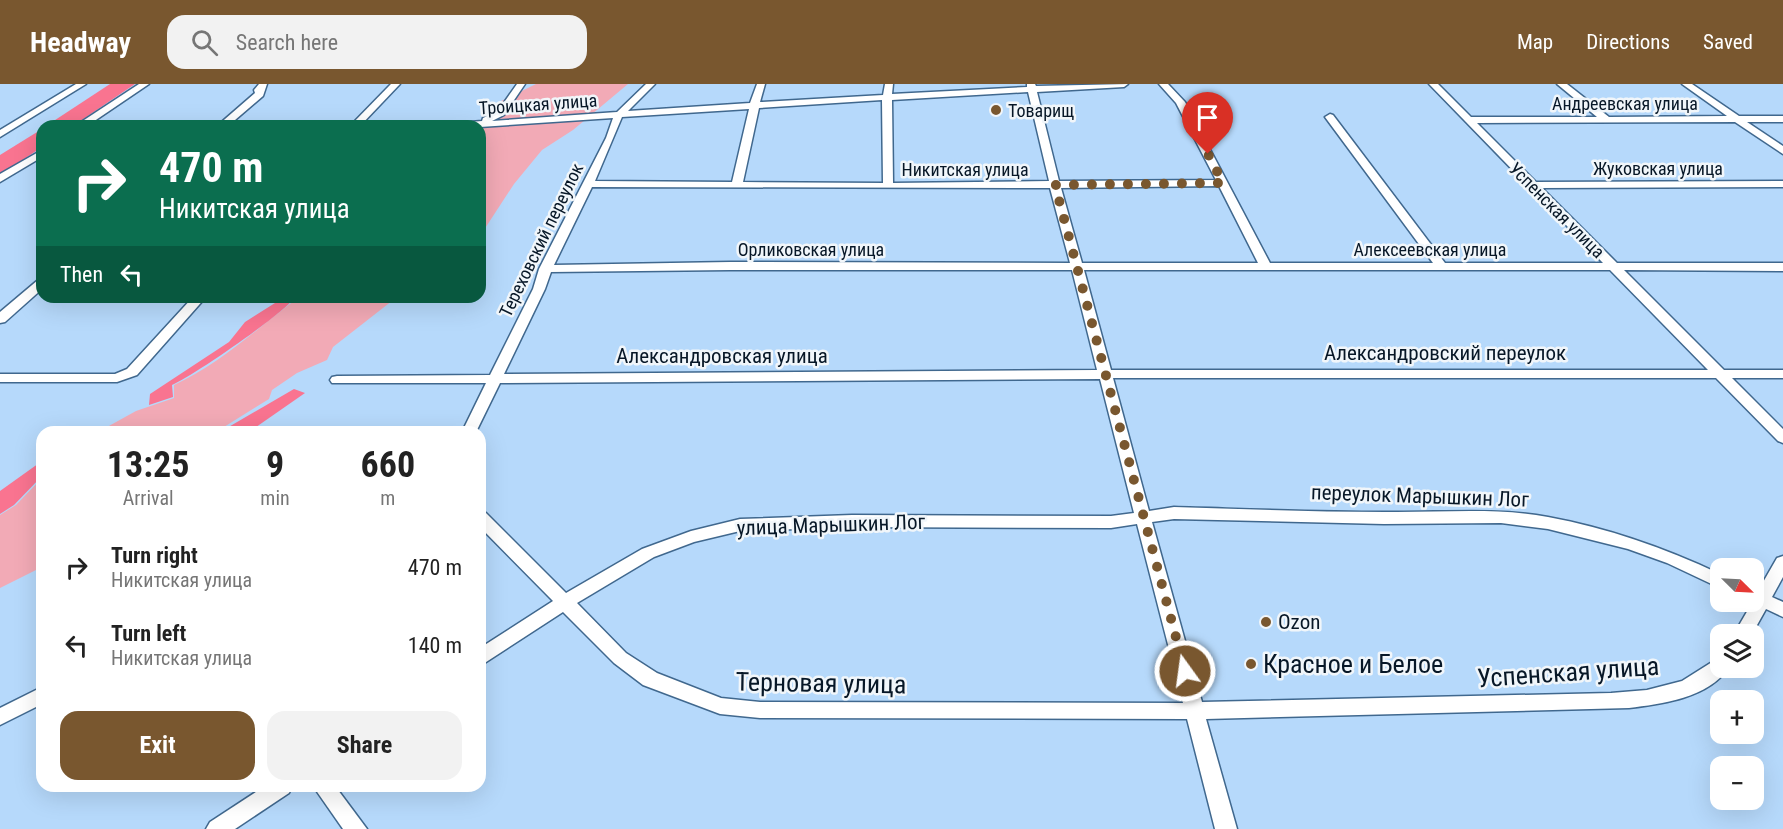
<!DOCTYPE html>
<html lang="en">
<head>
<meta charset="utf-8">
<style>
	body { margin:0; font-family:"Roboto Condensed",sans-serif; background:#f2f2f2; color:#222; height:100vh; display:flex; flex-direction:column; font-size:22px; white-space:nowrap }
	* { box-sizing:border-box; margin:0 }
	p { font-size:20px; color:#767676 }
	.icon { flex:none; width:33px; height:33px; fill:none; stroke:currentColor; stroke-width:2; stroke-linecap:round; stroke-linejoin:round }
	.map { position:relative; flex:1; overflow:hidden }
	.side { position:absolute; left:36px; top:342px; width:450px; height:366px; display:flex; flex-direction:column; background:#fff; border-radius:18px; box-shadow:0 6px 24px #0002 }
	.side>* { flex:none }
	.top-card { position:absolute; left:36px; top:36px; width:450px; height:183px; border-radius:18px; box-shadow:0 6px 24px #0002; background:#0b6e4f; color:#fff; overflow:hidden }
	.needle { width:39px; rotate:114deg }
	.buttons { position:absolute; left:1710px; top:474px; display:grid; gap:12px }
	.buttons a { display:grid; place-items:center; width:54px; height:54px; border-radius:12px; background:#fff; box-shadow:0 6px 24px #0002; font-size:30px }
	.pin { position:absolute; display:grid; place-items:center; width:51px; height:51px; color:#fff; margin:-62px -26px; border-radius:50% 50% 50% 0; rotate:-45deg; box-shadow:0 0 6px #0007 }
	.pin .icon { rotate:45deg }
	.me { position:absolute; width:66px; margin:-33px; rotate:346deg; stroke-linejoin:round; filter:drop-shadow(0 0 4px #0008) }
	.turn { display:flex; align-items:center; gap:21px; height:126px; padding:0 24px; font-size:27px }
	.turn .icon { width:78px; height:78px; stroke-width:2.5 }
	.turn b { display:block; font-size:42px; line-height:51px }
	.then { display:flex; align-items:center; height:57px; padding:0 24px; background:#0003; gap:12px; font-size:22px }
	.eta { display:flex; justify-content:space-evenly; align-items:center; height:102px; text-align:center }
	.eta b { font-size:36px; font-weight:700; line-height:42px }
	.primary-button { display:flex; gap:12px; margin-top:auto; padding:12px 24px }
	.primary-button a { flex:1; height:69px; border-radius:18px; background:#79572f; color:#fff; font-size:24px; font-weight:700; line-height:69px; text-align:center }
	.primary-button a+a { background:#f2f2f2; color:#222 }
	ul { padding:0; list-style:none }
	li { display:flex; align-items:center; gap:18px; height:78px; padding:0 24px }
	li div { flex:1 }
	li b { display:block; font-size:22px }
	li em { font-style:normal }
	header { display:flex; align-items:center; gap:36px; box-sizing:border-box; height:84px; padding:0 30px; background:#79572f; color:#fff }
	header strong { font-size:28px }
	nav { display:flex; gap:33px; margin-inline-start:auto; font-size:21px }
	.search { width:420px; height:54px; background:#f2f2f2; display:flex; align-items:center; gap:15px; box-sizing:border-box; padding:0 21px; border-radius:18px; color:#767676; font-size:22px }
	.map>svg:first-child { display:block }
</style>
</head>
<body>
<header>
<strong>Headway</strong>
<div class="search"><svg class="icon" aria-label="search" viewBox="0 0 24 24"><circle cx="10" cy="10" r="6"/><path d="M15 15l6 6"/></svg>Search here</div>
<nav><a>Map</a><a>Directions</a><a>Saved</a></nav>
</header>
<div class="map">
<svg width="1783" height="745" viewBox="0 0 1783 745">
	<rect width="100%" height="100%" fill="#b6d9fb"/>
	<g fill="#f2aab6">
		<path d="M 536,0 L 628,0 L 573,46 L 542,66 L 514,100 L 480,152 L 480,47 L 491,34 L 482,33 L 493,21 Z"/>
		<path d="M 296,213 L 397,213 L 333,263 L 327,276 L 297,289 L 272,306 L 269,315 L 216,348 L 98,348 L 136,327 L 174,314 L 174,301 C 217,282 258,244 295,216 Z"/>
		<path d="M 42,394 L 42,483 L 0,504 L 0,431 L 16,421 Z"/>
	</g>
	<g fill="#f97490">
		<path d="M 110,0 L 135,0 L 73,42 L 46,42 Z"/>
		<path d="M 42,45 L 42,63 L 0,91 L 0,71 Z"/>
		<path d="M 276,213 L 295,213 C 286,228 192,293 172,301 L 173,313 L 149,321 L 150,310 L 229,258 L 245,238 L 275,219 Z"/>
		<path d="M 294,305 L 305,309 L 249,348 L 220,348 Z"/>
		<path d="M 42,377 L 42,392 L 14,421 L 0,430 L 0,407 Z"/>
	</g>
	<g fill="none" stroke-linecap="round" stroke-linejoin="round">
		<defs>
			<g id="minor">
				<path d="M 76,0 L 86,0 L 0,53 L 0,46 Z"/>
				<path d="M 139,0 L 149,0 L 87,42 L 75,42 Z"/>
				<path d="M 259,0 L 267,0 L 263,12 L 228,42 L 217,42 L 255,9 L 254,6 Z"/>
				<path d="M 391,0 L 400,0 L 360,42 L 350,42 Z"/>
				<path d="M 517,0 L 525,0 L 504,31 L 492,37 L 617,28 L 646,0 L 655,0 L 628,27 L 750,19 L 757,0 L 765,0 L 760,18 L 883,11 L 885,0 L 893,0 L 892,10 L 1027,3 L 1027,0 L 1035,0 L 1036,2 L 1128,0 L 1124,3 L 1037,8 L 1059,97 L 1216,96 L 1176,19 L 1159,0 L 1168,0 L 1185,18 L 1270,179 L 1433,179 L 1325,33 L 1330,30 L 1333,31 L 1445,179 L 1603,179 L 1429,0 L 1438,0 L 1471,33 L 1597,33 L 1557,0 L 1567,0 L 1609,33 L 1727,32 L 1682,0 L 1692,0 L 1739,32 L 1783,32 L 1783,38 L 1747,38 L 1783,62 L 1783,70 L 1735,38 L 1477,39 L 1536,98 L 1783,97 L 1783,103 L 1542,104 L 1617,179 L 1783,179 L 1783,187 L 1624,186 L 1724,286 L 1783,286 L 1783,294 L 1732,294 L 1783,345 L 1783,359 L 1778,357 L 1716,294 L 1113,294 L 1149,427 L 1174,423 C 1244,425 1314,428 1384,428 C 1438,429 1494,423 1548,433 C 1608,444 1665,464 1720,490 L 1720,504 L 1667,479 L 1628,465 L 1548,445 L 1501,439 L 1384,440 L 1174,435 L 1152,438 L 1202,618 L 1611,609 L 1647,606 L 1682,597 L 1720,573 L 1720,584 L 1728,584 C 1709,614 1661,620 1629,624 L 1206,635 L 1237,745 L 1215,745 L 1187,635 L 760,634 L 720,630 L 643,601 L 614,579 L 563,528 L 480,582 L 480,564 L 553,517 L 480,443 L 480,427 L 486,429 L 566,509 L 642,465 L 691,447 L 740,435 L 852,431 L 1111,432 L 1134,429 L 1100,295 L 500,299 L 476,348 L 462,348 L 486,299 L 332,299 L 330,296 L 332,293 L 337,292 L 490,291 L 533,205 L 539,185 L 606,54 L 613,34 L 480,43 L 452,42 L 457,39 L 482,37 L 483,34 L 498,27 ZM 1028,8 L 1049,97 L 893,99 L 892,16 ZM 882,16 L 883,99 L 743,98 L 759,24 ZM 749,25 L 732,98 L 595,97 L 622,33 ZM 1219,102 L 1258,179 L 1082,179 L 1061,104 ZM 592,103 L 1050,104 L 1070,179 L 730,178 L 554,181 ZM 730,186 L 1072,186 L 1097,286 L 504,290 L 545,205 L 551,188 ZM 1084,186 L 1610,186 L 1708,286 L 1111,286 ZM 1137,440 L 1183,619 L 760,618 L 721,614 L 657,589 L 626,569 L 577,519 L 654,473 L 694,458 L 740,447 L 852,443 L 1111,444 Z"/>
				<path d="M 42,66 L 42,73 L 0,98 L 0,90 Z"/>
				<path d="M 42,195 L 42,205 L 5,238 L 0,239 L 0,228 L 38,196 Z"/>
				<path d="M 193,213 L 206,213 L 137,291 L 117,298 L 0,298 L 0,290 L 115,290 L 127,285 Z"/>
				<path d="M 1783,472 L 1783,493 L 1772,513 L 1783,518 L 1783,533 L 1766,525 L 1752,550 L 1734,550 L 1752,519 L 1749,518 L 1754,518 L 1754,505 L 1758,507 L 1777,474 Z"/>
				<path d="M 42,603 L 42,620 L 0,641 L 0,624 Z"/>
				<path d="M 265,702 L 292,702 L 289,709 L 235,745 L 206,745 L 210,738 Z"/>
				<path d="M 313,702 L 335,702 L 367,745 L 343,745 Z"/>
			</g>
		</defs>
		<use href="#minor" stroke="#40688e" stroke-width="3"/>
		<use href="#minor" fill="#fff" fill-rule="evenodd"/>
	</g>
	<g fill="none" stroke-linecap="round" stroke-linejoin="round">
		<path stroke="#79572f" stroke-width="10" stroke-dasharray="0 18" d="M 1185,587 L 1055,101 L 1223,99 L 1208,70"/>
	</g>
	<g fill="#79572f" stroke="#f1f6fa" stroke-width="2">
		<circle cx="996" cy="26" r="6"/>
		<circle cx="1266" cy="538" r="6"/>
		<circle cx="1251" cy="580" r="6"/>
	</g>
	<g text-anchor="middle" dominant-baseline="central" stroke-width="5" stroke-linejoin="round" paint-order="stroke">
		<g font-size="18" fill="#071727" stroke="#f1f6fa">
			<text x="1625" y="19">Андреевская улица</text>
			<text transform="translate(538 20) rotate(-4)">Троицкая улица</text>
			<text x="1658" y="84">Жуковская улица</text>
			<text x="965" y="85">Никитская улица</text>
			<text transform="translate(1557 126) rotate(45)">Успенская улица</text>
			<text transform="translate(541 156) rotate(-64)">Тереховский переулок</text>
			<text x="811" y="165">Орликовская улица</text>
			<text x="1430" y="165">Алексеевская улица</text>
		</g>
		<g font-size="18" fill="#071727" stroke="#f1f6fa" text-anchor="start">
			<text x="1008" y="26">Товарищ</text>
		</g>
		<g font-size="21" fill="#071727" stroke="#f1f6fa">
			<text x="1445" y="269">Александровский переулок</text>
			<text x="722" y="272">Александровская улица</text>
			<text transform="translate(1420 412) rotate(2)">переулок Марышкин Лог</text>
			<text transform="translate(831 441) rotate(-2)">улица Марышкин Лог</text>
		</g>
		<g font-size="21" fill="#071727" stroke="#f1f6fa" text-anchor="start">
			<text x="1278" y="538">Ozon</text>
		</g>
		<g font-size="26" fill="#071727" stroke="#f1f6fa" text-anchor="start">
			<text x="1263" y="580">Красное и Белое</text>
		</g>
		<g font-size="26" fill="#071727" stroke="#f1f6fa">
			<text transform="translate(1568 588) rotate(-4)">Успенская улица</text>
			<text transform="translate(821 599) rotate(1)">Терновая улица</text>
		</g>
	</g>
</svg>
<div class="buttons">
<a><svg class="needle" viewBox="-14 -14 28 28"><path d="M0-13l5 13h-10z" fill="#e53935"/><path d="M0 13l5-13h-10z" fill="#767676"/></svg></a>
<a><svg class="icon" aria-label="layers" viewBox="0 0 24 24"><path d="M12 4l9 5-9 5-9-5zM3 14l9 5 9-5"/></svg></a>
<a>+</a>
<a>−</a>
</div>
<div class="pin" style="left:1208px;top:70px;background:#d93025"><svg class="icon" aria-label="arrive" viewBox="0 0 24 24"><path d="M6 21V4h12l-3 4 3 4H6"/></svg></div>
<svg class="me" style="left:1185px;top:587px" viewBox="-20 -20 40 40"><circle r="17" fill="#79572f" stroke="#fff" stroke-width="3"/><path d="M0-11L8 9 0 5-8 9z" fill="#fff"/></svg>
<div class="top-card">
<div class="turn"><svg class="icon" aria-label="right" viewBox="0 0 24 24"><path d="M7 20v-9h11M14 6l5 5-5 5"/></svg><div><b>470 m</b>Никитская улица</div></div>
<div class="then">Then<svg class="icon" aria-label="left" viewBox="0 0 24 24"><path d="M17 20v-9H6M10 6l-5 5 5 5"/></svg></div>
</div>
<section class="side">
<div class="eta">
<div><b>13:25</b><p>Arrival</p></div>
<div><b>9</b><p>min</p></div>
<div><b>660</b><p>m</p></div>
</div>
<ul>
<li><svg class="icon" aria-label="right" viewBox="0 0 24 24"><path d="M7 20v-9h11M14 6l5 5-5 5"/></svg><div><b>Turn right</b><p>Никитская улица</p></div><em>470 m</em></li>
<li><svg class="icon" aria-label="left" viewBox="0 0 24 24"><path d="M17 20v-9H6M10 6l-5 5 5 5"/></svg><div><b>Turn left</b><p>Никитская улица</p></div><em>140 m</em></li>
</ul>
<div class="primary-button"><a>Exit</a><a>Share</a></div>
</section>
</div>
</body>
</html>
